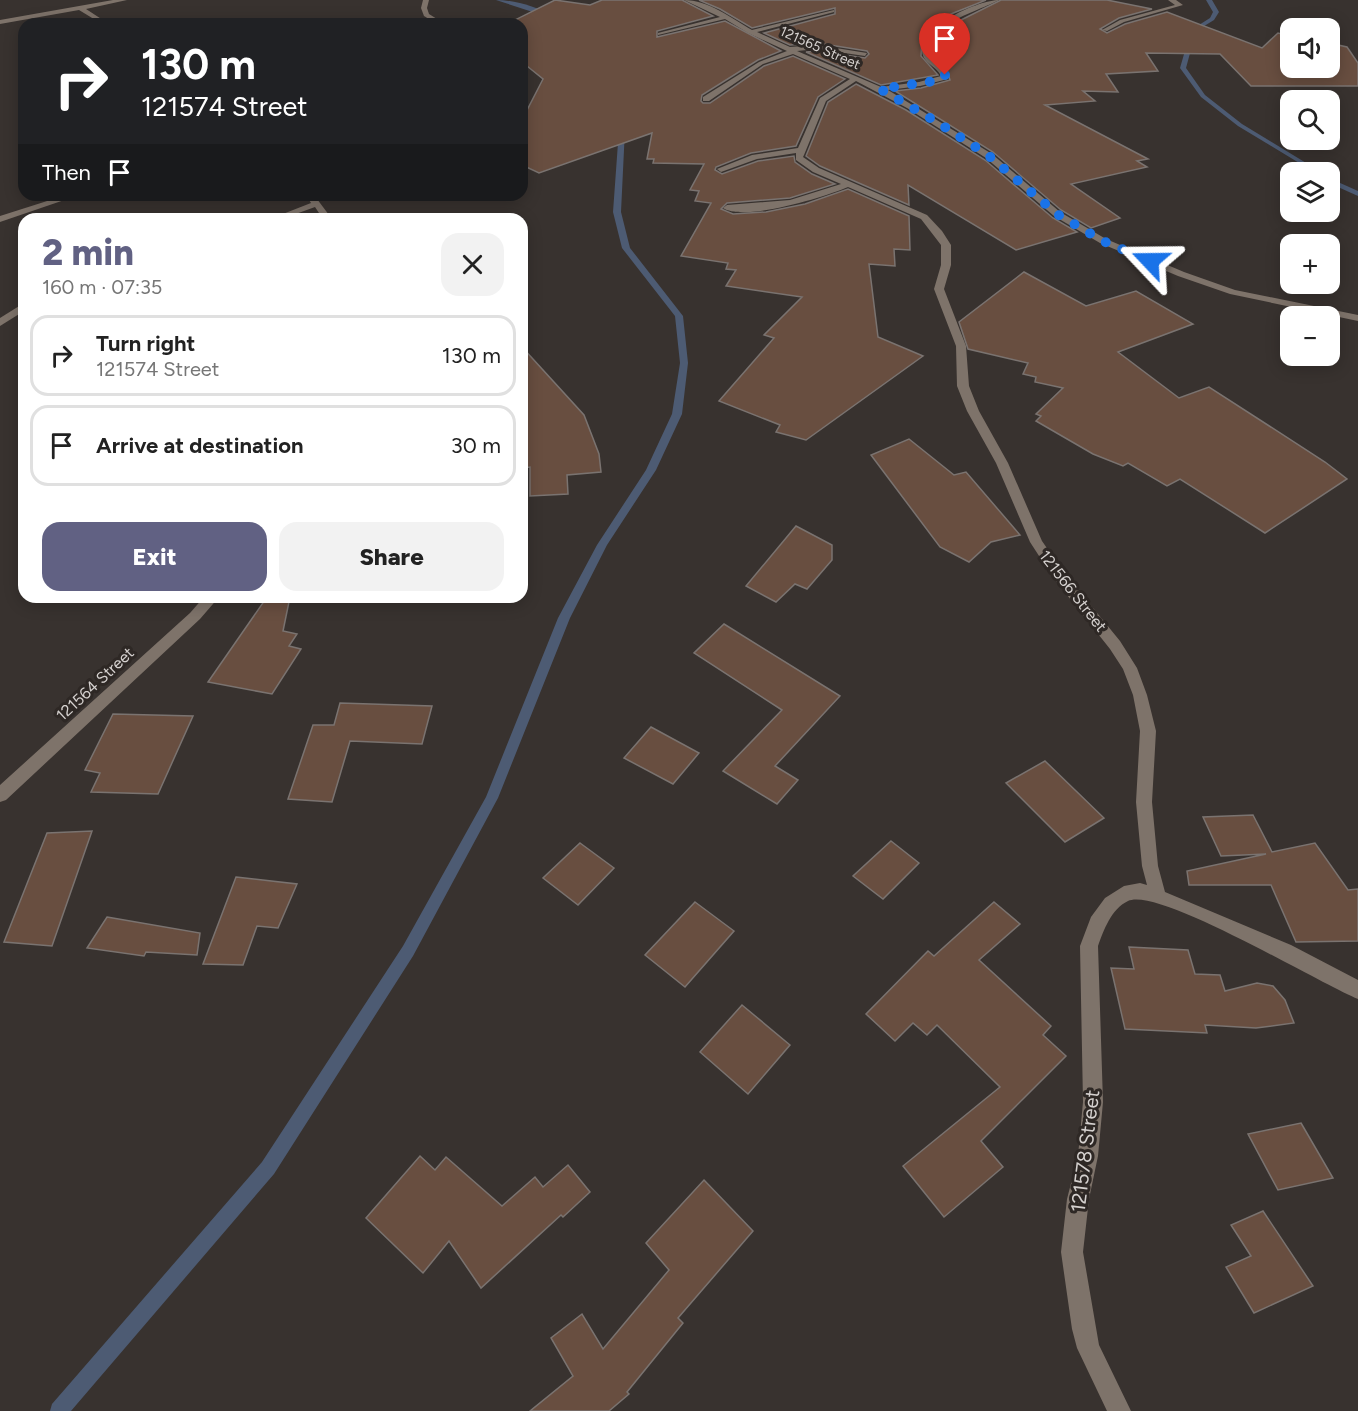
<!DOCTYPE html>
<html lang="en">
<head>
<meta charset="utf-8">
<style>
	body { margin:0; font-family:Figtree,sans-serif; background:#f2f2f2; color:#222; height:100vh; display:flex; flex-direction:column; font-size:22px; white-space:nowrap }
	* { box-sizing:border-box; margin:0 }
	p { font-size:20px; color:#767676 }
	.icon { flex:none; width:33px; height:33px; fill:none; stroke:currentColor; stroke-width:2; stroke-linecap:round; stroke-linejoin:round }
	.map { position:relative; flex:1; overflow:hidden }
	.details { position:absolute; left:18px; top:213px; width:510px; height:390px; display:flex; flex-direction:column; background:#fff; border-radius:18px; box-shadow:0 3px 15px #0003 }
	.details>* { flex:none }
	.top-card { position:absolute; left:18px; top:18px; width:510px; height:183px; border-radius:18px; box-shadow:0 3px 15px #0003; background:#202124; color:#fff; overflow:hidden }
	.tools { position:absolute; left:1280px; top:18px; display:grid; gap:12px }
	.tools a { display:grid; place-items:center; width:60px; height:60px; border-radius:12px; background:#fff; box-shadow:0 3px 15px #0003; font-size:30px }
	.pin { position:absolute; display:grid; place-items:center; width:51px; height:51px; color:#fff; margin:-62px -26px; border-radius:50% 50% 50% 0; rotate:-45deg; box-shadow:0 0 6px #0007 }
	.pin .icon { rotate:45deg }
	.me { position:absolute; width:66px; margin:-33px; rotate:293deg; stroke-linejoin:round; filter:drop-shadow(0 0 4px #0008) }
	.turn { display:flex; align-items:center; gap:21px; height:126px; padding:0 24px; font-size:27px }
	.turn .icon { width:78px; height:78px; stroke-width:2.5 }
	.turn b { display:block; font-size:42px; line-height:51px }
	.then { display:flex; align-items:center; height:57px; padding:0 24px; background:#0003; gap:12px; font-size:22px }
	.round { display:grid; place-items:center; flex:none; width:63px; height:63px; border-radius:18px; background:#f2f2f2 }
	.overview { display:flex; align-items:center; justify-content:space-between; height:102px; padding:0 24px }
	h1 { font-size:36px; font-weight:800; line-height:45px; color:#616183 }
	.button { display:flex; gap:12px; margin-top:auto; padding:12px 24px }
	.button a { flex:1; height:69px; border-radius:18px; background:#616183; color:#fff; font-size:24px; font-weight:800; line-height:69px; text-align:center }
	.button a+a { background:#f2f2f2; color:#222 }
	ul { padding:0; list-style:none }
	li { display:flex; align-items:center; gap:18px; height:81px; margin:0 12px 9px; padding:0 12px; border:3px solid #e0e0e0; border-radius:18px }
	li div { flex:1 }
	li b { display:block; font-size:22px }
	li em { font-style:normal }
	.map>svg:first-child { display:block }
</style>
</head>
<body>
<div class="map">
<svg width="1358" height="1411" viewBox="0 0 1358 1411">
	<rect width="100%" height="100%" fill="#38322f"/>
	<g fill="none" stroke-linecap="round" stroke-linejoin="round">
		<g fill="#4d5b73" fill-rule="evenodd">
			<path d="M 496,0 C 515,0 537,7 553,16 L 548,17 Z"/>
			<path d="M 1206,0 L 1212,0 L 1219,12 L 1214,20 L 1196,31 L 1186,68 L 1205,95 L 1242,124 L 1321,172 L 1314,172 L 1238,126 L 1201,97 L 1180,68 L 1191,30 L 1210,18 L 1213,12 Z"/>
			<path d="M 622,127 L 625,129 L 621,212 L 630,248 L 683,316 L 688,363 L 682,414 L 656,470 L 607,545 L 570,618 L 498,798 L 413,956 L 274,1174 L 71,1411 L 50,1411 L 52,1404 L 262,1162 L 403,946 L 486,797 L 558,618 L 597,545 L 646,470 L 672,414 L 680,363 L 675,316 L 622,248 L 613,212 L 619,129 Z"/>
			<path d="M 1329,178 L 1358,191 L 1358,196 L 1329,183 Z"/>
		</g>
	</g>
	<g fill="#684e40" stroke="#7a7370" stroke-width="1.5">
		<path d="M 555,0 L 590,5 L 602,0 L 682,0 L 713,16 L 657,31 L 657,37 L 725,21 L 781,51 L 758,60 L 702,95 L 701,101 L 703,103 L 710,103 L 764,66 L 793,56 L 845,79 L 818,97 L 796,146 L 751,153 L 716,167 L 715,170 L 722,174 L 758,161 L 794,156 L 795,162 L 812,174 L 835,184 L 790,198 L 727,203 L 721,209 L 733,214 L 766,212 L 805,204 L 848,189 L 909,216 L 910,250 L 894,249 L 895,266 L 869,264 L 878,337 L 923,356 L 806,440 L 776,432 L 780,425 L 719,401 L 774,338 L 764,335 L 802,297 L 726,286 L 736,270 L 726,269 L 728,263 L 681,256 L 711,203 L 695,201 L 699,191 L 690,190 L 704,164 L 653,163 L 654,159 L 647,159 L 652,133 L 539,173 L 522,165 L 522,120 L 543,79 L 522,62 L 522,24 L 507,24 Z"/>
		<path d="M 699,0 L 986,0 L 951,14 L 929,31 L 922,40 L 921,56 L 938,75 L 881,85 L 806,52 L 817,51 L 865,58 L 869,54 L 867,51 L 817,43 L 790,45 L 764,33 L 835,14 L 835,8 L 752,28 L 720,9 Z"/>
		<path d="M 1001,0 L 1107,0 L 1152,9 L 1119,18 L 1100,29 L 1107,33 L 1125,24 L 1167,12 L 1262,48 L 1278,33 L 1290,36 L 1290,68 L 1329,68 L 1329,43 L 1347,47 L 1358,63 L 1358,86 L 1251,86 L 1220,54 L 1146,53 L 1158,71 L 1106,74 L 1118,92 L 1083,91 L 1095,101 L 1045,105 L 1148,159 L 1137,161 L 1147,167 L 1071,184 L 1120,218 L 1091,228 L 1061,210 L 993,152 L 895,91 L 921,88 L 950,80 L 947,70 L 932,54 L 932,44 L 937,36 L 957,22 Z"/>
		<path d="M 856,84 L 906,110 L 985,160 L 1053,218 L 1077,232 L 1016,250 L 908,185 L 909,205 L 820,166 L 806,156 L 828,102 Z"/>
		<path d="M 1024,272 L 1086,306 L 1136,291 L 1193,324 L 1118,352 L 1179,398 L 1209,387 L 1325,462 L 1347,479 L 1265,533 L 1180,479 L 1167,486 L 1128,463 L 1123,466 L 1093,454 L 1036,421 L 1041,416 L 1036,414 L 1063,388 L 1035,382 L 1036,377 L 1023,374 L 1028,363 L 968,349 L 959,322 Z"/>
		<path d="M 522,347 L 584,415 L 599,454 L 601,472 L 567,475 L 568,494 L 530,496 L 530,467 L 522,468 Z"/>
		<path d="M 909,439 L 954,475 L 966,472 L 1020,535 L 991,542 L 969,562 L 940,547 L 871,455 Z"/>
		<path d="M 796,526 L 832,545 L 832,560 L 807,589 L 795,584 L 776,602 L 746,586 Z"/>
		<path d="M 267,597 L 290,597 L 283,631 L 297,634 L 289,646 L 301,649 L 272,694 L 208,682 Z"/>
		<path d="M 724,624 L 840,696 L 775,766 L 798,780 L 777,804 L 723,771 L 782,710 L 694,653 Z"/>
		<path d="M 340,703 L 432,706 L 422,744 L 350,741 L 332,802 L 288,799 L 313,725 L 334,725 Z"/>
		<path d="M 113,714 L 193,716 L 158,794 L 91,792 L 100,773 L 85,770 Z"/>
		<path d="M 651,727 L 699,753 L 673,784 L 624,758 Z"/>
		<path d="M 1045,761 L 1104,818 L 1065,842 L 1006,783 Z"/>
		<path d="M 1253,815 L 1272,852 L 1315,843 L 1348,890 L 1358,889 L 1358,941 L 1296,942 L 1271,885 L 1189,885 L 1187,871 L 1266,854 L 1221,856 L 1203,817 Z"/>
		<path d="M 92,831 L 52,946 L 4,942 L 47,833 Z"/>
		<path d="M 891,841 L 919,863 L 883,899 L 853,876 Z"/>
		<path d="M 580,843 L 614,868 L 578,905 L 543,878 Z"/>
		<path d="M 236,877 L 297,884 L 278,928 L 257,926 L 243,965 L 203,964 Z"/>
		<path d="M 695,902 L 734,931 L 685,987 L 645,955 Z"/>
		<path d="M 994,902 L 1020,924 L 979,960 L 1051,1026 L 1043,1035 L 1066,1056 L 981,1141 L 1003,1167 L 944,1217 L 903,1166 L 1000,1087 L 937,1025 L 927,1035 L 913,1023 L 895,1041 L 866,1014 L 928,951 L 934,956 Z"/>
		<path d="M 107,917 L 200,933 L 197,955 L 146,952 L 144,956 L 87,948 Z"/>
		<path d="M 1129,947 L 1188,950 L 1195,974 L 1220,975 L 1225,991 L 1257,983 L 1273,986 L 1285,1000 L 1294,1023 L 1256,1028 L 1205,1025 L 1207,1033 L 1125,1029 L 1111,968 L 1134,969 Z"/>
		<path d="M 742,1005 L 790,1045 L 748,1094 L 700,1052 Z"/>
		<path d="M 1301,1123 L 1333,1178 L 1278,1190 L 1248,1134 Z"/>
		<path d="M 420,1156 L 435,1170 L 446,1157 L 502,1206 L 535,1177 L 543,1187 L 568,1165 L 590,1192 L 563,1217 L 561,1215 L 481,1288 L 449,1241 L 423,1273 L 366,1218 Z"/>
		<path d="M 704,1180 L 753,1231 L 678,1318 L 683,1323 L 627,1392 L 629,1394 L 609,1411 L 530,1411 L 573,1376 L 551,1338 L 582,1314 L 603,1349 L 669,1270 L 646,1243 Z"/>
		<path d="M 1263,1211 L 1313,1286 L 1254,1313 L 1226,1267 L 1251,1256 L 1231,1225 Z"/>
	</g>
	<g fill="none" stroke-linecap="round" stroke-linejoin="round">
		<g fill="#7e736a" fill-rule="evenodd">
			<path d="M 113,0 L 127,0 L 86,9 L 109,24 L 102,24 L 79,10 L 0,24 L 0,20 Z"/>
			<path d="M 423,0 L 429,0 L 427,8 L 429,14 L 445,24 L 437,24 L 424,16 L 421,8 Z"/>
			<path d="M 684,0 C 708,0 731,18 752,30 L 834,10 L 834,12 L 757,32 L 790,47 L 817,45 L 867,53 L 865,56 L 817,49 L 797,51 L 881,87 L 919,82 L 941,76 C 936,65 923,64 922,51 C 920,26 979,0 999,0 C 982,10 923,25 930,54 C 932,65 948,66 948,79 L 920,86 L 888,90 L 992,154 L 1060,212 L 1106,239 L 1184,272 L 1235,290 L 1358,315 L 1358,321 L 1230,294 L 1178,276 L 1100,243 L 1054,216 L 986,158 L 907,108 L 856,81 L 826,101 L 804,155 L 803,157 L 819,168 L 927,215 L 942,231 L 951,245 L 951,265 L 944,289 L 966,346 L 969,386 L 979,411 L 1008,463 L 1042,541 L 1062,570 L 1120,641 L 1137,668 L 1147,695 L 1156,731 L 1152,802 L 1158,866 L 1165,892 L 1291,945 L 1358,980 L 1358,999 C 1320,984 1158,886 1128,901 C 1111,909 1104,930 1098,946 L 1103,1102 L 1098,1156 L 1089,1199 L 1083,1252 L 1099,1345 L 1131,1411 L 1107,1411 L 1077,1348 L 1072,1329 L 1061,1252 L 1067,1199 L 1078,1156 L 1083,1102 L 1080,946 L 1091,917 L 1105,898 L 1124,886 L 1140,883 L 1147,885 L 1142,866 L 1136,802 L 1140,731 L 1133,695 L 1123,669 L 1110,649 L 1052,576 L 1030,542 L 996,463 L 967,411 L 957,386 L 956,346 L 934,289 L 941,265 L 941,245 L 921,219 L 848,187 C 825,197 744,222 723,208 L 727,205 L 790,200 L 841,184 L 813,172 L 796,160 L 796,153 L 757,159 L 721,172 L 717,169 L 752,155 L 798,148 L 820,98 L 850,79 L 793,54 L 763,64 L 709,101 L 703,101 L 703,97 L 759,62 L 787,51 L 748,33 L 725,19 L 658,35 L 658,33 L 720,17 Z"/>
			<path d="M 1168,0 L 1176,0 L 1183,5 L 1124,22 L 1107,31 L 1102,30 L 1120,20 L 1175,5 Z"/>
			<path d="M 66,195 L 79,195 L 0,222 L 0,216 Z"/>
			<path d="M 306,195 L 314,195 L 332,219 L 323,219 L 315,207 L 282,219 L 270,219 L 311,203 Z"/>
			<path d="M 24,303 L 24,311 L 0,326 L 0,318 Z"/>
			<path d="M 204,597 L 219,597 L 200,619 L 6,800 L 0,802 L 0,785 L 190,613 Z"/>
		</g>
	</g>
	<g fill="none" stroke-linecap="round" stroke-linejoin="round">
		<path stroke="#1a73e8" stroke-width="10" stroke-dasharray="0 18" d="M 945,75 L 943,79 L 935,81 L 880,89 L 937,122 L 989,156 L 1057,214 L 1103,241 L 1150,261"/>
	</g>
	<g text-anchor="middle" dominant-baseline="central" stroke-width="6" stroke-linejoin="round" paint-order="stroke">
		<g font-size="14" fill="#d5d1cf" stroke="#2e2825">
			<text transform="translate(820 48) rotate(24)">121565 Street</text>
		</g>
		<g font-size="16" fill="#d5d1cf" stroke="#2e2825">
			<text transform="translate(1073 591) rotate(52)">121566 Street</text>
			<text transform="translate(95 684) rotate(-43)">121564 Street</text>
		</g>
		<g font-size="20" fill="#d5d1cf" stroke="#2e2825">
			<text transform="translate(1085 1151) rotate(-83)">121578 Street</text>
		</g>
	</g>
</svg>
<div class="tools">
<a><svg class="icon" aria-label="sound" viewBox="0 0 24 24"><path d="M4 9h4l5-4v14l-5-4H4zM17 9q2 3 0 6"/></svg></a>
<a><svg class="icon" aria-label="search" viewBox="0 0 24 24"><circle cx="10" cy="10" r="6"/><path d="M15 15l6 6"/></svg></a>
<a><svg class="icon" aria-label="layers" viewBox="0 0 24 24"><path d="M12 4l9 5-9 5-9-5zM3 14l9 5 9-5"/></svg></a>
<a>+</a>
<a>−</a>
</div>
<div class="pin" style="left:945px;top:75px;background:#d93025"><svg class="icon" aria-label="arrive" viewBox="0 0 24 24"><path d="M6 21V4h12l-3 4 3 4H6"/></svg></div>
<svg class="me" style="left:1150px;top:261px" viewBox="-20 -20 40 40"><path d="M0-17L14 15 0 8-14 15z" fill="#1a73e8" stroke="#fff" stroke-width="4"/></svg>
<div class="top-card">
<div class="turn"><svg class="icon" aria-label="right" viewBox="0 0 24 24"><path d="M7 20v-9h11M14 6l5 5-5 5"/></svg><div><b>130 m</b>121574 Street</div></div>
<div class="then">Then<svg class="icon" aria-label="arrive" viewBox="0 0 24 24"><path d="M6 21V4h12l-3 4 3 4H6"/></svg></div>
</div>
<section class="details">
<div class="overview"><div><h1>2 min</h1><p>160 m · 07:35</p></div><a class="round"><svg class="icon" aria-label="close" viewBox="0 0 24 24"><path d="M6 6l12 12M18 6L6 18"/></svg></a></div>
<ul>
<li><svg class="icon" aria-label="right" viewBox="0 0 24 24"><path d="M7 20v-9h11M14 6l5 5-5 5"/></svg><div><b>Turn right</b><p>121574 Street</p></div><em>130 m</em></li>
<li><svg class="icon" aria-label="arrive" viewBox="0 0 24 24"><path d="M6 21V4h12l-3 4 3 4H6"/></svg><div><b>Arrive at destination</b></div><em>30 m</em></li>
</ul>
<div class="button"><a>Exit</a><a>Share</a></div>
</section>
</div>
</body>
</html>
